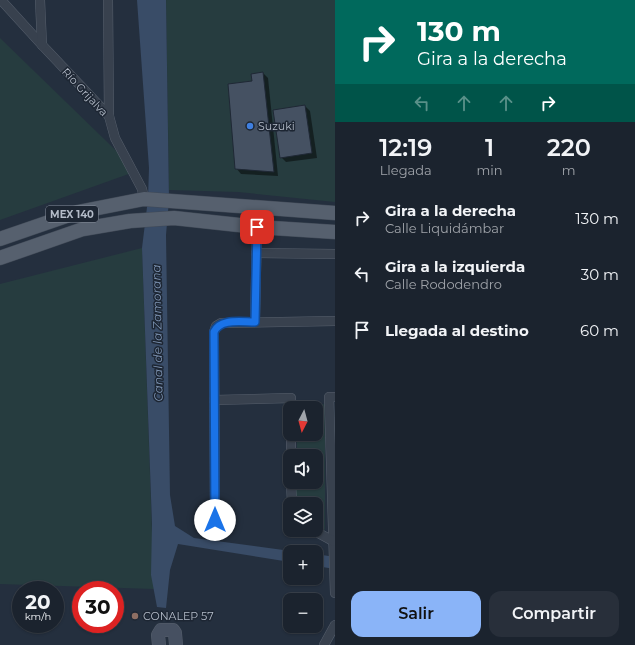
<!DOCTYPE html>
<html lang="es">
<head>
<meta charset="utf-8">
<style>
	body { margin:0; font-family:Montserrat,sans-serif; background:#282f3a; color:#f1f3f6; height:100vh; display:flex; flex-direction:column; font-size:15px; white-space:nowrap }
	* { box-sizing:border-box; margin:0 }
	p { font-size:13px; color:#a0a4aa }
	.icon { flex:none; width:22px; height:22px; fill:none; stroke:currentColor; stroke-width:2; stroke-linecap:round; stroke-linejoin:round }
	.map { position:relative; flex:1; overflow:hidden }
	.panel { display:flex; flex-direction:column; background:#1b232e; width:300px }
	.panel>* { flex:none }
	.guide { background:#00695c; color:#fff; overflow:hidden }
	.needle { width:26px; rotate:186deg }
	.fabs { position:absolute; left:283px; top:401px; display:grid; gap:8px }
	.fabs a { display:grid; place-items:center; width:40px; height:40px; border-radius:8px; background:#1b232e; box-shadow:0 1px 3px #0004,0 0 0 1px #39404a; font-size:20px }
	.speed { position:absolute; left:12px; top:581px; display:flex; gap:8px; font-size:20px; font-weight:700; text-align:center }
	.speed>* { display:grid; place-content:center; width:52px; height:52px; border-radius:50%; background:#1b232e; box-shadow:0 1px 3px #0004,0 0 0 1px #39404a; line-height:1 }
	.speed small { font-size:10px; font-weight:400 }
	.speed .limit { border:6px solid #d22; background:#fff; color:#111 }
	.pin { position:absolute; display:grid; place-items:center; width:34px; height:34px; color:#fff; margin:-17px; border-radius:8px; box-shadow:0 2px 6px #0006 }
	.me { position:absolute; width:44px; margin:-22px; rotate:0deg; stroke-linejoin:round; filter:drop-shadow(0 0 3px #0008) }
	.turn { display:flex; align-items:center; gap:14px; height:84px; padding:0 16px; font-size:18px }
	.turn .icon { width:52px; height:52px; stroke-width:2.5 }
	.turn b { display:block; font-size:28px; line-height:34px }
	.lanes { display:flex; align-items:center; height:38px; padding:0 16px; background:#0003; justify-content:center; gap:20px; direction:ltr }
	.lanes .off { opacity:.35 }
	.eta { display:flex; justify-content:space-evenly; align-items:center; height:68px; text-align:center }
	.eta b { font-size:24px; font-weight:600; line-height:28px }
	.button { display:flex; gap:8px; margin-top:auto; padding:8px 16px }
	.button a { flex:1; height:46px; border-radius:12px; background:#8ab4f8; color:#111; font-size:16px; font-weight:600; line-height:46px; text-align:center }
	.button a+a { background:#282f3a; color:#f1f3f6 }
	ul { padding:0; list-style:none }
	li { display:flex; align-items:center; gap:12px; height:56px; padding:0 16px }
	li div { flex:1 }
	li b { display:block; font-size:15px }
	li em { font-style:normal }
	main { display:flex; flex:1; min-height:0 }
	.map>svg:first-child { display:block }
</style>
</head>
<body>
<main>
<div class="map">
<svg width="335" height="645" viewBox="0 0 335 645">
	<rect width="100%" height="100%" fill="#242f3e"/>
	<g fill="#263c3f">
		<path d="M 166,0 L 335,0 L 335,202 L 238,192 L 169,190 Z"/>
		<path d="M 0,38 L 137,171 L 0,220 Z"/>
		<path d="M 142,248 L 154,589 L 0,584 L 0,284 Z"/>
		<path d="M 325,404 L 325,530 L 316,525 L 316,504 L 296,504 L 296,482 L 316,482 L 316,456 L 297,456 L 297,434 L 316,434 L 316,408 L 297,408 L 297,406 Z"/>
	</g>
	<g fill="#394c67">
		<path d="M 137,0 L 166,0 L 169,200 L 166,235 L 170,495 L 175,526 L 194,538 L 298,552 L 290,552 L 290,562 L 178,544 L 170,570 L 166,608 L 157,607 L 151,575 L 152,524 L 142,248 L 148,199 L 149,168 Z"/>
		<path d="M 316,554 L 335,557 L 335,569 L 316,566 Z"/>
	</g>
	<g fill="#0007">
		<path d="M 263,73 L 268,78 L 278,176 L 241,174 L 236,168 L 253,82 Z"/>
		<path d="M 305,106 L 310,111 L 317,158 L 286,162 L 281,157 Z"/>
	</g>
	<g fill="#455162" stroke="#1f2835">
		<path d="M 263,72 L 274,172 L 235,169 L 228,84 L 252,81 L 251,74 Z"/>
		<path d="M 305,105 L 312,153 L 280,158 L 273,110 Z"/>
	</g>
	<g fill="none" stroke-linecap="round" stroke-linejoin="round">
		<defs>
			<g id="street">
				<path d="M 1,0 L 42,45 L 109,116 L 115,138 L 142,189 L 144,199"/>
				<path d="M 40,0 L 42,45"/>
				<path d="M 108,0 L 109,116"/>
				<path d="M 256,253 L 335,254"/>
				<path d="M 255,322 L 257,227"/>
				<path d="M 335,397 L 329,397 L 335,593"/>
				<path d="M 214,400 L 291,398 L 291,408"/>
				<path d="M 291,434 L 291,456"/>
				<path d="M 291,482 L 292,504"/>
				<path d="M 215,520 L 214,332 L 216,326 L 221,323 L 335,321"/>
				<path d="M 313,530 L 333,541"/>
				<path d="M 324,645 L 335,625"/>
			</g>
			<path id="secondary" d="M 159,645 L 158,635 L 161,630 L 173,630 L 175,633 L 176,645"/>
			<g id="primary">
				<path d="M 0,239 L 78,212 L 144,199 L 335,213"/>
				<path d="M 0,258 L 83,229 L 130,221 L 174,218 L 257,227 L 335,232"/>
			</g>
		</defs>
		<use href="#street" stroke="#565f6c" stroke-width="10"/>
		<use href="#secondary" stroke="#565f6c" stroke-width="14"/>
		<use href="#primary" stroke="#414a57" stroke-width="15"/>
		<use href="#street" stroke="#38414e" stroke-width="9"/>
		<use href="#secondary" stroke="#465061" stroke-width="13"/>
		<use href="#primary" stroke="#56606e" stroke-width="14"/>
	</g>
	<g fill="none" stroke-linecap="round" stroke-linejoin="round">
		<defs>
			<path id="route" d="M 215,520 L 214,332 C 220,318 241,322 255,322 L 257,227"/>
		</defs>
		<use href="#route" stroke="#114b97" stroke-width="10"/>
		<use href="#route" stroke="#1a73e8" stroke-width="7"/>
	</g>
	<circle fill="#3f7fe0" stroke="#1d2633" stroke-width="1.5" cx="250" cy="126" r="4"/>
	<circle fill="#8d6e63" stroke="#1d2633" stroke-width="1.5" cx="135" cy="616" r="4"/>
	<g text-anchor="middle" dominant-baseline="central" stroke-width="3" stroke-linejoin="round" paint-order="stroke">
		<rect fill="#1d2633" stroke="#878f9c" stroke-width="1" x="46" y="206" width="52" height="16" rx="3"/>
		<g font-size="10" font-weight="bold" fill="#b4bcc9">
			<text x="72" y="214">MEX 140</text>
		</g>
		<g font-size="11" fill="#b4bcc9" stroke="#1d2633">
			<text transform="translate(85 92) rotate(47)">Río Grijalva</text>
		</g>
		<g font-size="11" fill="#b4bcc9" stroke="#1d2633" text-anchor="start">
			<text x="258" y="126">Suzuki</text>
			<text x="143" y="616">CONALEP 57</text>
		</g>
		<g font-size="12" font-style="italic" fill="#7c92b1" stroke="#1d2633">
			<text transform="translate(157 333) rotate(-91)">Canal de la Zamorana</text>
		</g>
	</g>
</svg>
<div class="fabs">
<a><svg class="needle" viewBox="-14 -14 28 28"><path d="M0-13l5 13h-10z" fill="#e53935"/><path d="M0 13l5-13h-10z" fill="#a0a4aa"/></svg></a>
<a><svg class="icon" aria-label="sound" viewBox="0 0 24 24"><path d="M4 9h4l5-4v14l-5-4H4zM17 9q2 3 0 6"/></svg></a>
<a><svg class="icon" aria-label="layers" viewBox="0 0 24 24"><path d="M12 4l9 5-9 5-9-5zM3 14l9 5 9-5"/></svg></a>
<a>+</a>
<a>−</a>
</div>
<div class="speed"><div>20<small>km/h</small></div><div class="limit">30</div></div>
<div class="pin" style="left:257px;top:227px;background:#d93025"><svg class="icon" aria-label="arrive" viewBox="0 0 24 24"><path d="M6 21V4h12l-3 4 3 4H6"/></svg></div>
<svg class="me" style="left:215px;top:520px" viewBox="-20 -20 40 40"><circle r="19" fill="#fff"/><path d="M0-13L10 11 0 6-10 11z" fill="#1a73e8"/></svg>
</div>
<section class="panel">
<div class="guide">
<div class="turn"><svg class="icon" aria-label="right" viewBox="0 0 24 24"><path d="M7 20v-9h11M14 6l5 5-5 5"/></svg><div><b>130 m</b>Gira a la derecha</div></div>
<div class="lanes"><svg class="icon off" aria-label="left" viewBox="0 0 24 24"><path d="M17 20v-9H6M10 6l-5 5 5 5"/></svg><svg class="icon off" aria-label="ahead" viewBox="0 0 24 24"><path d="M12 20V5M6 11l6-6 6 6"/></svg><svg class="icon off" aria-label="ahead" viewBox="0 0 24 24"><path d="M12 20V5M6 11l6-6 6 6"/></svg><svg class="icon" aria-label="right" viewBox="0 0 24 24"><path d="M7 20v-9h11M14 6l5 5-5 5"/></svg></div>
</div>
<div class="eta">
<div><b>12:19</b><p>Llegada</p></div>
<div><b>1</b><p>min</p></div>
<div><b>220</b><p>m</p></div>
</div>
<ul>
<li><svg class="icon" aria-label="right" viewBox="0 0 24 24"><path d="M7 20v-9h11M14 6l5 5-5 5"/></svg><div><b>Gira a la derecha</b><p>Calle Liquidámbar</p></div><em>130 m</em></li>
<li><svg class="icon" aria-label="left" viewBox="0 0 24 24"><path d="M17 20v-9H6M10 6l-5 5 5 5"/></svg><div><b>Gira a la izquierda</b><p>Calle Rododendro</p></div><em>30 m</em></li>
<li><svg class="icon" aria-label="arrive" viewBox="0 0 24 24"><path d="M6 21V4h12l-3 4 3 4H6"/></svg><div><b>Llegada al destino</b></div><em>60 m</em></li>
</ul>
<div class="button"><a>Salir</a><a>Compartir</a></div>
</section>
</main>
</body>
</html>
